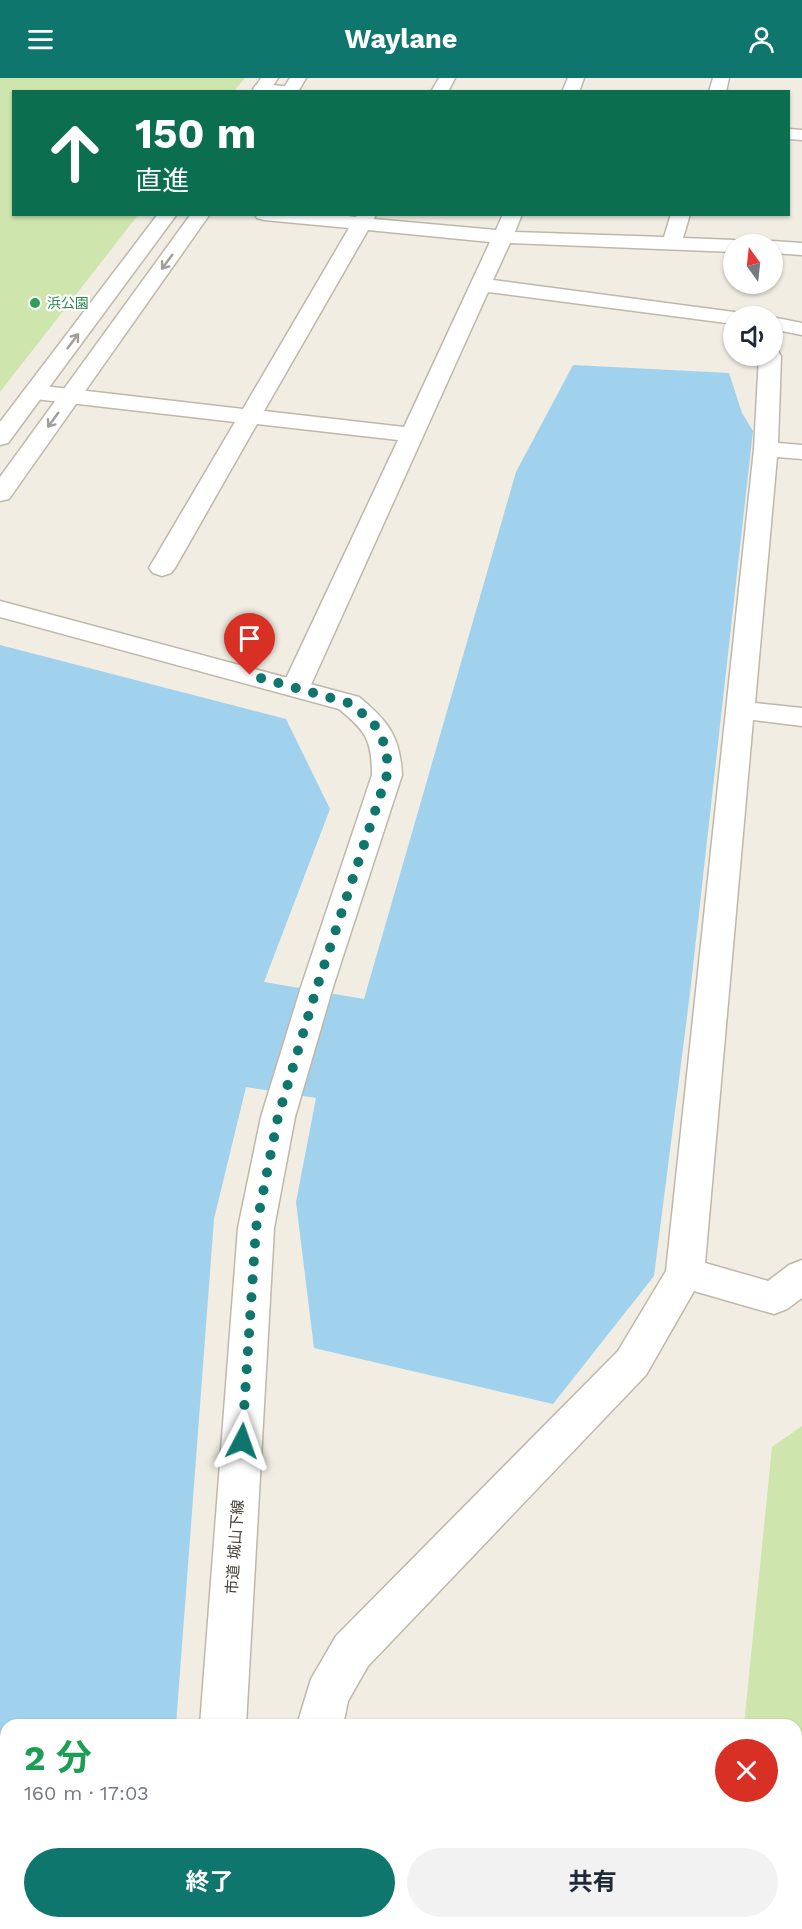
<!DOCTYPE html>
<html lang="ja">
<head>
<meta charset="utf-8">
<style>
	body { margin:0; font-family:"Work Sans","Noto Sans JP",sans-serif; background:#f2f2f3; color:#1f2937; height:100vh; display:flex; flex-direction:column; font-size:22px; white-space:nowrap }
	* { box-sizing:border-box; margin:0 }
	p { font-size:20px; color:#747a83 }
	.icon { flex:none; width:33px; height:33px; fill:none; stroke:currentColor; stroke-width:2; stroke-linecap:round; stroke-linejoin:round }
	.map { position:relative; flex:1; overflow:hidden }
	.drawer { position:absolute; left:0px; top:1641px; width:802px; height:210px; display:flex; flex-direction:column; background:#fff; border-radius:18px 18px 0 0; box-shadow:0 2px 4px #0004 }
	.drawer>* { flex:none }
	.top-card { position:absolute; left:12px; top:12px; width:778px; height:126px; border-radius:0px; box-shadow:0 2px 4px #0004; background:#0b6e4f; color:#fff; overflow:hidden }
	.needle { width:39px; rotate:345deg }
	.tools { position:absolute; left:723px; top:156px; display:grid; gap:12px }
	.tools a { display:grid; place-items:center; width:60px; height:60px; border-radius:50%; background:#fff; box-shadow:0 2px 4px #0004; font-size:30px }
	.pin { position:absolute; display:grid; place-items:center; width:51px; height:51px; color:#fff; margin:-62px -26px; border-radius:50% 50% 50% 0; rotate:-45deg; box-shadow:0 0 6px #0007 }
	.pin .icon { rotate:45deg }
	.me { position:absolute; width:66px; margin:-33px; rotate:4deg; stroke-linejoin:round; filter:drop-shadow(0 0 4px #0008) }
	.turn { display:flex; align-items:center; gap:21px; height:126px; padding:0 24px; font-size:27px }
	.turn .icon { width:78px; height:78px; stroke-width:2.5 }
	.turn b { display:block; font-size:42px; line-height:51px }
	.round { display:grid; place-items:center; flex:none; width:63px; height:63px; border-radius:32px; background:#f2f2f3 }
	.overview { display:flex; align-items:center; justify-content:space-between; height:102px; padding:0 24px }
	h1 { font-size:36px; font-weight:700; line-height:45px; color:#1e9e55 }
	.action { display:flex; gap:12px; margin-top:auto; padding:12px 24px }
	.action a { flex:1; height:69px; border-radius:36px; background:#0f766e; color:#fff; font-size:24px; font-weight:700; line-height:69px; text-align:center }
	.action a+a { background:#f2f2f3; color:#1f2937 }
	header { display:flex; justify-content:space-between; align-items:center; height:78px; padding:0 24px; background:#0f766e; color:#fff; font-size:27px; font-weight:700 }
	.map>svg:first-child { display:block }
</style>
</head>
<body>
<header><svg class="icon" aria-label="menu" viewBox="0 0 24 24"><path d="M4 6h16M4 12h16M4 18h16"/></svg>Waylane<svg class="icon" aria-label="person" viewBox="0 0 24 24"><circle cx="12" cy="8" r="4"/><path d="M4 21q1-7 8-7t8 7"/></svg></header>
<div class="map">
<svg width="802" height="1851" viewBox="0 0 802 1851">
	<rect width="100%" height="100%" fill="#f1ede3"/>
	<g fill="#cee5ad">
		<path d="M 0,0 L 245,0 L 234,13 L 14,14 L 14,136 L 138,137 L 0,314 Z"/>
		<path d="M 802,1348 L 802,1851 L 551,1851 L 560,1845 L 796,1845 L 796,1647 L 744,1647 L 772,1369 Z"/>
	</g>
	<path fill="#a0d1ed" d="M 573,287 L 729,295 L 742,335 L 753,353 L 690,915 L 654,1198 L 553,1326 L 314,1270 L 296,1124 L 316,1020 L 246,1009 L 214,1141 L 176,1647 L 6,1647 L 6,1845 L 156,1845 L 155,1851 L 0,1851 L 0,567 L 286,641 L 330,731 L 264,904 L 364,921 L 516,394 Z"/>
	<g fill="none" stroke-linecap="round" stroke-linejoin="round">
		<defs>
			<g id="minor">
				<path d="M 439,0 L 455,0 L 448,14 L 431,14 Z"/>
				<path d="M 568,0 L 584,0 L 579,14 L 562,14 Z"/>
				<path d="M 713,0 L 729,0 L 726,14 L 709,14 Z"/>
				<path d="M 262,6 L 293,9 L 301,14 L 255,14 L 253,11 L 256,7 Z"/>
				<path d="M 789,51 L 802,52 L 802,62 L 789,61 Z"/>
				<path d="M 255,136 L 330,136 L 356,139 L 357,136 L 376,136 L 374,141 L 496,152 L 503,136 L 522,136 L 515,154 L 664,159 L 671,136 L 690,136 L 683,160 L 734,162 L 743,166 L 734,166 L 734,174 L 510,165 L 493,202 L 734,234 L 744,238 L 734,238 L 734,246 L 488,214 L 310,609 L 306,615 L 296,617 L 286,615 L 282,609 L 398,362 L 257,346 L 175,490 L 171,495 L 162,498 L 153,495 L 149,490 L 235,344 L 35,321 L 27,319 L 24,314 L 27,309 L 35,307 L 243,331 L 349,150 L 264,142 L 257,140 ZM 368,152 L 490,164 L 404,349 L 264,333 Z"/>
				<path d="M 772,163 L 802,165 L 802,177 L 772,175 L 772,166 L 764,166 Z"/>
				<path d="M 772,239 L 802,245 L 802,257 L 772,251 Z"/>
				<path d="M 772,272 L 778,273 L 781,278 L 778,365 L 802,367 L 802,381 L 777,379 L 755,625 L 802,630 L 802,648 L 753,642 L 705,1185 L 768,1203 L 789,1187 L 802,1182 L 802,1220 L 787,1231 L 774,1236 L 694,1213 L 646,1297 L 368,1588 L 348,1623 L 343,1647 L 297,1647 L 311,1601 L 336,1558 L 618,1273 L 666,1193 L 754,371 L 759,278 L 772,278 Z"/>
				<path d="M 254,1845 L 303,1845 L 301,1851 L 251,1851 Z"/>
			</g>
			<g id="tertiary">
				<path d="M 261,0 L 278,0 L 269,14 L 252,14 Z"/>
				<path d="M 290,0 L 306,0 L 298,14 L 281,14 Z"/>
				<path d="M 158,136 L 177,136 L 8,365 L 0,367 L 0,344 Z"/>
				<path d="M 191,136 L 210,136 L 9,421 L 0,423 L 0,399 Z"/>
				<path d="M 0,523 L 359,619 C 388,643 400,658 402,697 L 333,909 L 295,1039 L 274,1150 L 246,1647 L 200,1647 L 238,1150 L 261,1039 L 301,909 L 372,697 C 372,662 366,653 339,631 L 0,539 Z"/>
				<path d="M 180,1845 L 228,1845 L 228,1851 L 178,1851 Z"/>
			</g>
		</defs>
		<use href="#minor" stroke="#bfb7aa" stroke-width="3"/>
		<use href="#tertiary" stroke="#bfb7aa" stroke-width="3"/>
		<use href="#minor" fill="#fff" fill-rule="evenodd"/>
		<use href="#tertiary" fill="#fff" fill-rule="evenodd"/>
	</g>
	<defs><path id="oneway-shaft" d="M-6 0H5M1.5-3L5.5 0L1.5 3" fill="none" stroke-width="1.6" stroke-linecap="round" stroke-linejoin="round" transform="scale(1.5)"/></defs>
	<g stroke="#a19e9a">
		<use href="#oneway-shaft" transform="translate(167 184) rotate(126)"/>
		<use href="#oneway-shaft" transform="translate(73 263) rotate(-53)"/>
		<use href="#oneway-shaft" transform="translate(53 342) rotate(126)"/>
	</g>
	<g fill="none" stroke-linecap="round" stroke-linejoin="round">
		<path stroke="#0f766e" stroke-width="10" stroke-dasharray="0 18" d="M 242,1363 L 256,1150 L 278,1039 L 317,909 L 387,697 L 387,671 L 373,644 L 349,625 L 250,597"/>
	</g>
	<circle fill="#2e9e5b" stroke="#fff" stroke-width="2" cx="35" cy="225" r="6"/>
	<g text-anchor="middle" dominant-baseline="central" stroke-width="4.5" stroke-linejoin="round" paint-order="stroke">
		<g font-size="14" fill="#27864d" stroke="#fff" text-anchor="start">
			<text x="47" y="225">浜公園</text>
		</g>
		<g font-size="15" fill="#433c34" stroke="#fff">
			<text transform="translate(235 1469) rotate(-86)">市道 城山下線</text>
		</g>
	</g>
</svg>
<div class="tools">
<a><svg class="needle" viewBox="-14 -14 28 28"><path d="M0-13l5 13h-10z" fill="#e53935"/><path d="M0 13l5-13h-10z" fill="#747a83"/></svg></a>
<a><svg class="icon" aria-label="sound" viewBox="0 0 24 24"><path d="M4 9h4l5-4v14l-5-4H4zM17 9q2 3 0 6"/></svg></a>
</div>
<div class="pin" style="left:250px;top:597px;background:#d93025"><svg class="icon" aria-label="arrive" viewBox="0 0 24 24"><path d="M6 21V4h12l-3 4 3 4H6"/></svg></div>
<svg class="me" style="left:242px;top:1363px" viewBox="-20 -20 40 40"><path d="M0-17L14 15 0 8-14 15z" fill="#0f766e" stroke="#fff" stroke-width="4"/></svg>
<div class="top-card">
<div class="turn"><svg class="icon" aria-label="ahead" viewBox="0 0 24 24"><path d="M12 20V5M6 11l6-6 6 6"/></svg><div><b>150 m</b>直進</div></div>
</div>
<section class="drawer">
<div class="overview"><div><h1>2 分</h1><p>160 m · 17:03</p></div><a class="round" style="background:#d93025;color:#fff"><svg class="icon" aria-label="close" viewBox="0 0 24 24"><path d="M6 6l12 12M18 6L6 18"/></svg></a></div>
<div class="action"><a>終了</a><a>共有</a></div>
</section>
</div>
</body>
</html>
